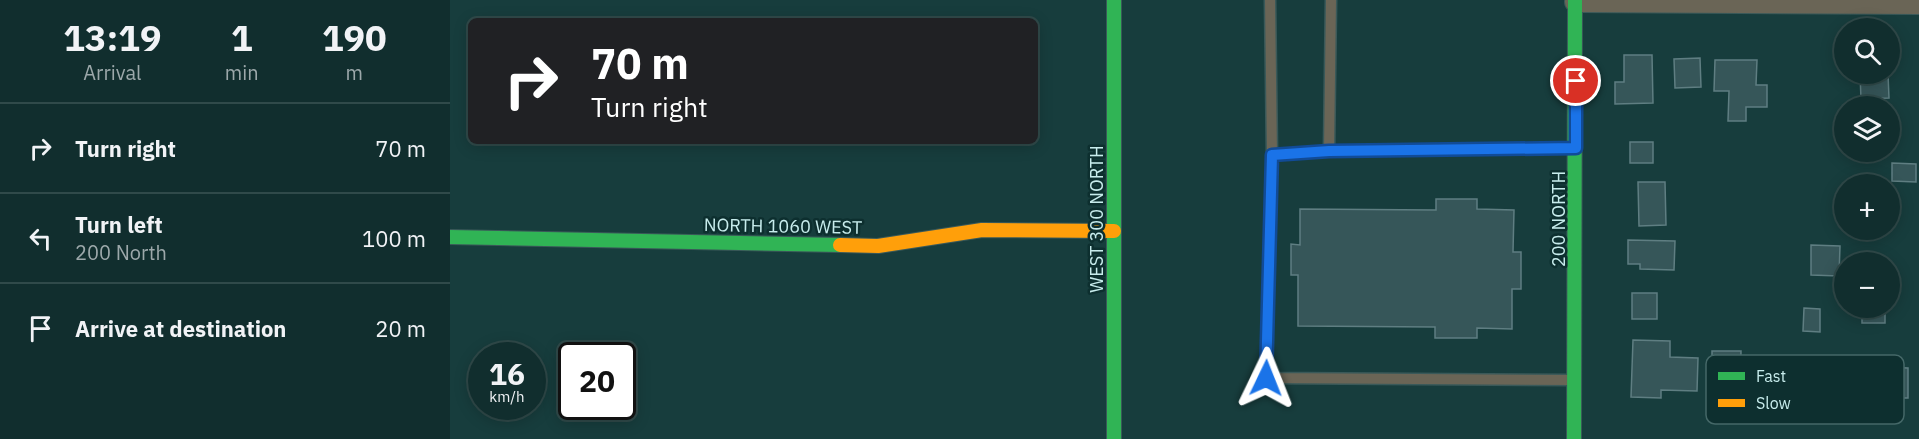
<!DOCTYPE html>
<html lang="en">
<head>
<meta charset="utf-8">
<style>
	body { margin:0; font-family:"IBM Plex Sans",sans-serif; background:#1a3636; color:#f1f3f6; height:100vh; display:flex; flex-direction:column; font-size:22px; white-space:nowrap }
	* { box-sizing:border-box; margin:0 }
	p { font-size:20px; color:#9ca8aa }
	.icon { flex:none; width:33px; height:33px; fill:none; stroke:currentColor; stroke-width:2; stroke-linecap:round; stroke-linejoin:round }
	.map { position:relative; flex:1; overflow:hidden }
	.sheet { display:flex; flex-direction:column; background:#112e2e; width:450px }
	.sheet>* { flex:none }
	.top-card { position:absolute; left:18px; top:18px; width:570px; height:126px; border-radius:9px; box-shadow:0 3px 15px #0003,0 0 0 2px #304a4a; background:#202124; color:#fff; overflow:hidden }
	.fabs { position:absolute; left:1384px; top:18px; display:grid; gap:12px }
	.fabs a { display:grid; place-items:center; width:66px; height:66px; border-radius:50%; background:#112e2e; box-shadow:0 3px 15px #0003,0 0 0 2px #304a4a; font-size:30px }
	.speed { position:absolute; left:18px; top:342px; display:flex; gap:12px; font-size:30px; font-weight:700; text-align:center }
	.speed>* { display:grid; place-content:center; width:78px; height:78px; border-radius:50%; background:#112e2e; box-shadow:0 3px 15px #0003,0 0 0 2px #304a4a; line-height:1 }
	.speed small { font-size:15px; font-weight:400 }
	.speed .limit { border:3px solid #111; border-radius:9px; background:#fff; color:#111 }
	.pin { position:absolute; display:grid; place-items:center; width:51px; height:51px; color:#fff; margin:-26px; border:3px solid #fff; border-radius:50%; box-shadow:0 2px 6px #0007 }
	.me { position:absolute; width:66px; margin:-33px; rotate:2deg; stroke-linejoin:round; filter:drop-shadow(0 0 4px #0008) }
	.turn { display:flex; align-items:center; gap:21px; height:126px; padding:0 24px; font-size:27px }
	.turn .icon { width:78px; height:78px; stroke-width:2.5 }
	.turn b { display:block; font-size:42px; line-height:51px }
	.eta { display:flex; justify-content:space-evenly; align-items:center; height:102px; text-align:center }
	.eta b { font-size:36px; font-weight:700; line-height:42px }
	ul { padding:0; list-style:none }
	li { display:flex; align-items:center; gap:18px; height:90px; padding:0 24px; border-top:2px solid #304a4a }
	li div { flex:1 }
	li b { display:block; font-size:22px }
	li em { font-style:normal }
	main { display:flex; flex:1; min-height:0 }
	.map>svg:first-child { display:block }
</style>
</head>
<body>
<main>
<section class="sheet">
<div class="eta">
<div><b>13:19</b><p>Arrival</p></div>
<div><b>1</b><p>min</p></div>
<div><b>190</b><p>m</p></div>
</div>
<ul>
<li><svg class="icon" aria-label="right" viewBox="0 0 24 24"><path d="M7 20v-9h11M14 6l5 5-5 5"/></svg><div><b>Turn right</b></div><em>70 m</em></li>
<li><svg class="icon" aria-label="left" viewBox="0 0 24 24"><path d="M17 20v-9H6M10 6l-5 5 5 5"/></svg><div><b>Turn left</b><p>200 North</p></div><em>100 m</em></li>
<li><svg class="icon" aria-label="arrive" viewBox="0 0 24 24"><path d="M6 21V4h12l-3 4 3 4H6"/></svg><div><b>Arrive at destination</b></div><em>20 m</em></li>
</ul>
</section>
<div class="map">
<svg width="1469" height="439" viewBox="0 0 1469 439">
	<rect width="100%" height="100%" fill="#173d3d"/>
	<g fill="#365659" stroke="#5f7e82" stroke-width="1.5">
		<path d="M 1174,55 L 1202,55 L 1203,103 L 1165,104 L 1165,82 L 1174,82 Z"/>
		<path d="M 1250,58 L 1251,87 L 1225,88 L 1224,59 Z"/>
		<path d="M 1265,60 L 1307,60 L 1306,85 L 1317,85 L 1317,107 L 1296,107 L 1296,121 L 1278,121 L 1279,91 L 1264,91 Z"/>
		<path d="M 1410,74 L 1438,74 L 1439,98 L 1411,99 Z"/>
		<rect x="1180" y="142" width="23" height="21"/>
		<path d="M 1442,163 L 1466,164 L 1466,182 L 1442,181 Z"/>
		<path d="M 1188,182 L 1215,182 L 1216,225 L 1189,226 Z"/>
		<path d="M 986,199 L 1027,199 L 1027,209 L 1064,210 L 1063,252 L 1071,252 L 1071,289 L 1062,289 L 1062,329 L 1027,328 L 1027,338 L 985,338 L 985,327 L 848,326 L 848,275 L 841,275 L 841,244 L 850,245 L 850,209 L 986,210 Z"/>
		<path d="M 1178,240 L 1225,241 L 1224,270 L 1190,269 L 1190,264 L 1178,264 Z"/>
		<path d="M 1361,245 L 1390,246 L 1389,276 L 1361,275 Z"/>
		<rect x="1182" y="293" width="25" height="26"/>
		<path d="M 1354,308 L 1370,309 L 1370,332 L 1353,331 Z"/>
		<rect x="1412" y="308" width="23" height="15"/>
		<path d="M 1183,340 L 1220,341 L 1220,357 L 1248,358 L 1247,391 L 1211,390 L 1211,398 L 1181,397 Z"/>
		<path d="M 1262,351 L 1291,351 L 1290,396 L 1262,395 Z"/>
		<path d="M 1428,367 L 1458,368 L 1458,398 L 1444,398 L 1444,403 L 1424,403 L 1424,398 L 1412,398 L 1412,370 L 1428,371 Z"/>
	</g>
	<g fill="none" stroke-linecap="round" stroke-linejoin="round">
		<defs>
			<g id="lane">
				<path d="M 820,0 L 822,155 L 816,378 L 1122,380"/>
				<path d="M 881,0 L 879,151 L 1124,148"/>
				<path d="M 822,155 L 879,151"/>
			</g>
			<path id="street" d="M 1125,2 L 1469,4"/>
			<g id="fast">
				<path d="M 664,0 L 664,439"/>
				<path d="M 0,237 L 390,245"/>
				<path d="M 1124,439 L 1125,0"/>
			</g>
			<path id="slow" d="M 390,245 L 428,246 L 532,230 L 664,231"/>
		</defs>
		<use href="#lane" stroke="#3a5959" stroke-width="13"/>
		<use href="#street" stroke="#3a5959" stroke-width="22"/>
		<use href="#fast" stroke="#3a5959" stroke-width="16"/>
		<use href="#slow" stroke="#3a5959" stroke-width="16"/>
		<use href="#lane" stroke="#6a6556" stroke-width="10"/>
		<use href="#street" stroke="#6a6556" stroke-width="20"/>
		<use href="#fast" stroke="#30b455" stroke-width="14"/>
		<use href="#slow" stroke="#ff9f0a" stroke-width="14"/>
	</g>
	<g fill="none" stroke-linecap="round" stroke-linejoin="round">
		<defs>
			<path id="route" d="M 816,378 L 822,155 L 879,151 L 1126,148 L 1126,81"/>
		</defs>
		<use href="#route" stroke="#114b97" stroke-width="15"/>
		<use href="#route" stroke="#1a73e8" stroke-width="10"/>
	</g>
	<g text-anchor="middle" dominant-baseline="central" stroke-width="5" stroke-linejoin="round" paint-order="stroke">
		<g font-size="18" fill="#c7ecec" stroke="#0d2f2f">
			<text transform="translate(646 219) rotate(-90)">WEST 300 NORTH</text>
			<text transform="translate(1108 219) rotate(-90)">200 NORTH</text>
			<text transform="translate(333 226) rotate(1)">NORTH 1060 WEST</text>
		</g>
	</g>
	<rect x="1256" y="355" width="198" height="69" rx="9" fill="#0d2f2f" stroke="#456868" stroke-width="1.5"/>
	<rect x="1268" y="372" width="27" height="8" fill="#30b455"/>
	<rect x="1268" y="399" width="27" height="8" fill="#ff9f0a"/>
	<g font-size="16" fill="#c7ecec">
		<text x="1306" y="382">Fast</text>
		<text x="1306" y="409">Slow</text>
	</g>
</svg>
<div class="fabs">
<a><svg class="icon" aria-label="search" viewBox="0 0 24 24"><circle cx="10" cy="10" r="6"/><path d="M15 15l6 6"/></svg></a>
<a><svg class="icon" aria-label="layers" viewBox="0 0 24 24"><path d="M12 4l9 5-9 5-9-5zM3 14l9 5 9-5"/></svg></a>
<a>+</a>
<a>−</a>
</div>
<div class="speed"><div>16<small>km/h</small></div><div class="limit">20</div></div>
<div class="pin" style="left:1126px;top:81px;background:#d93025"><svg class="icon" aria-label="arrive" viewBox="0 0 24 24"><path d="M6 21V4h12l-3 4 3 4H6"/></svg></div>
<svg class="me" style="left:816px;top:378px" viewBox="-20 -20 40 40"><path d="M0-17L14 15 0 8-14 15z" fill="#1a73e8" stroke="#fff" stroke-width="4"/></svg>
<div class="top-card">
<div class="turn"><svg class="icon" aria-label="right" viewBox="0 0 24 24"><path d="M7 20v-9h11M14 6l5 5-5 5"/></svg><div><b>70 m</b>Turn right</div></div>
</div>
</div>
</main>
</body>
</html>
